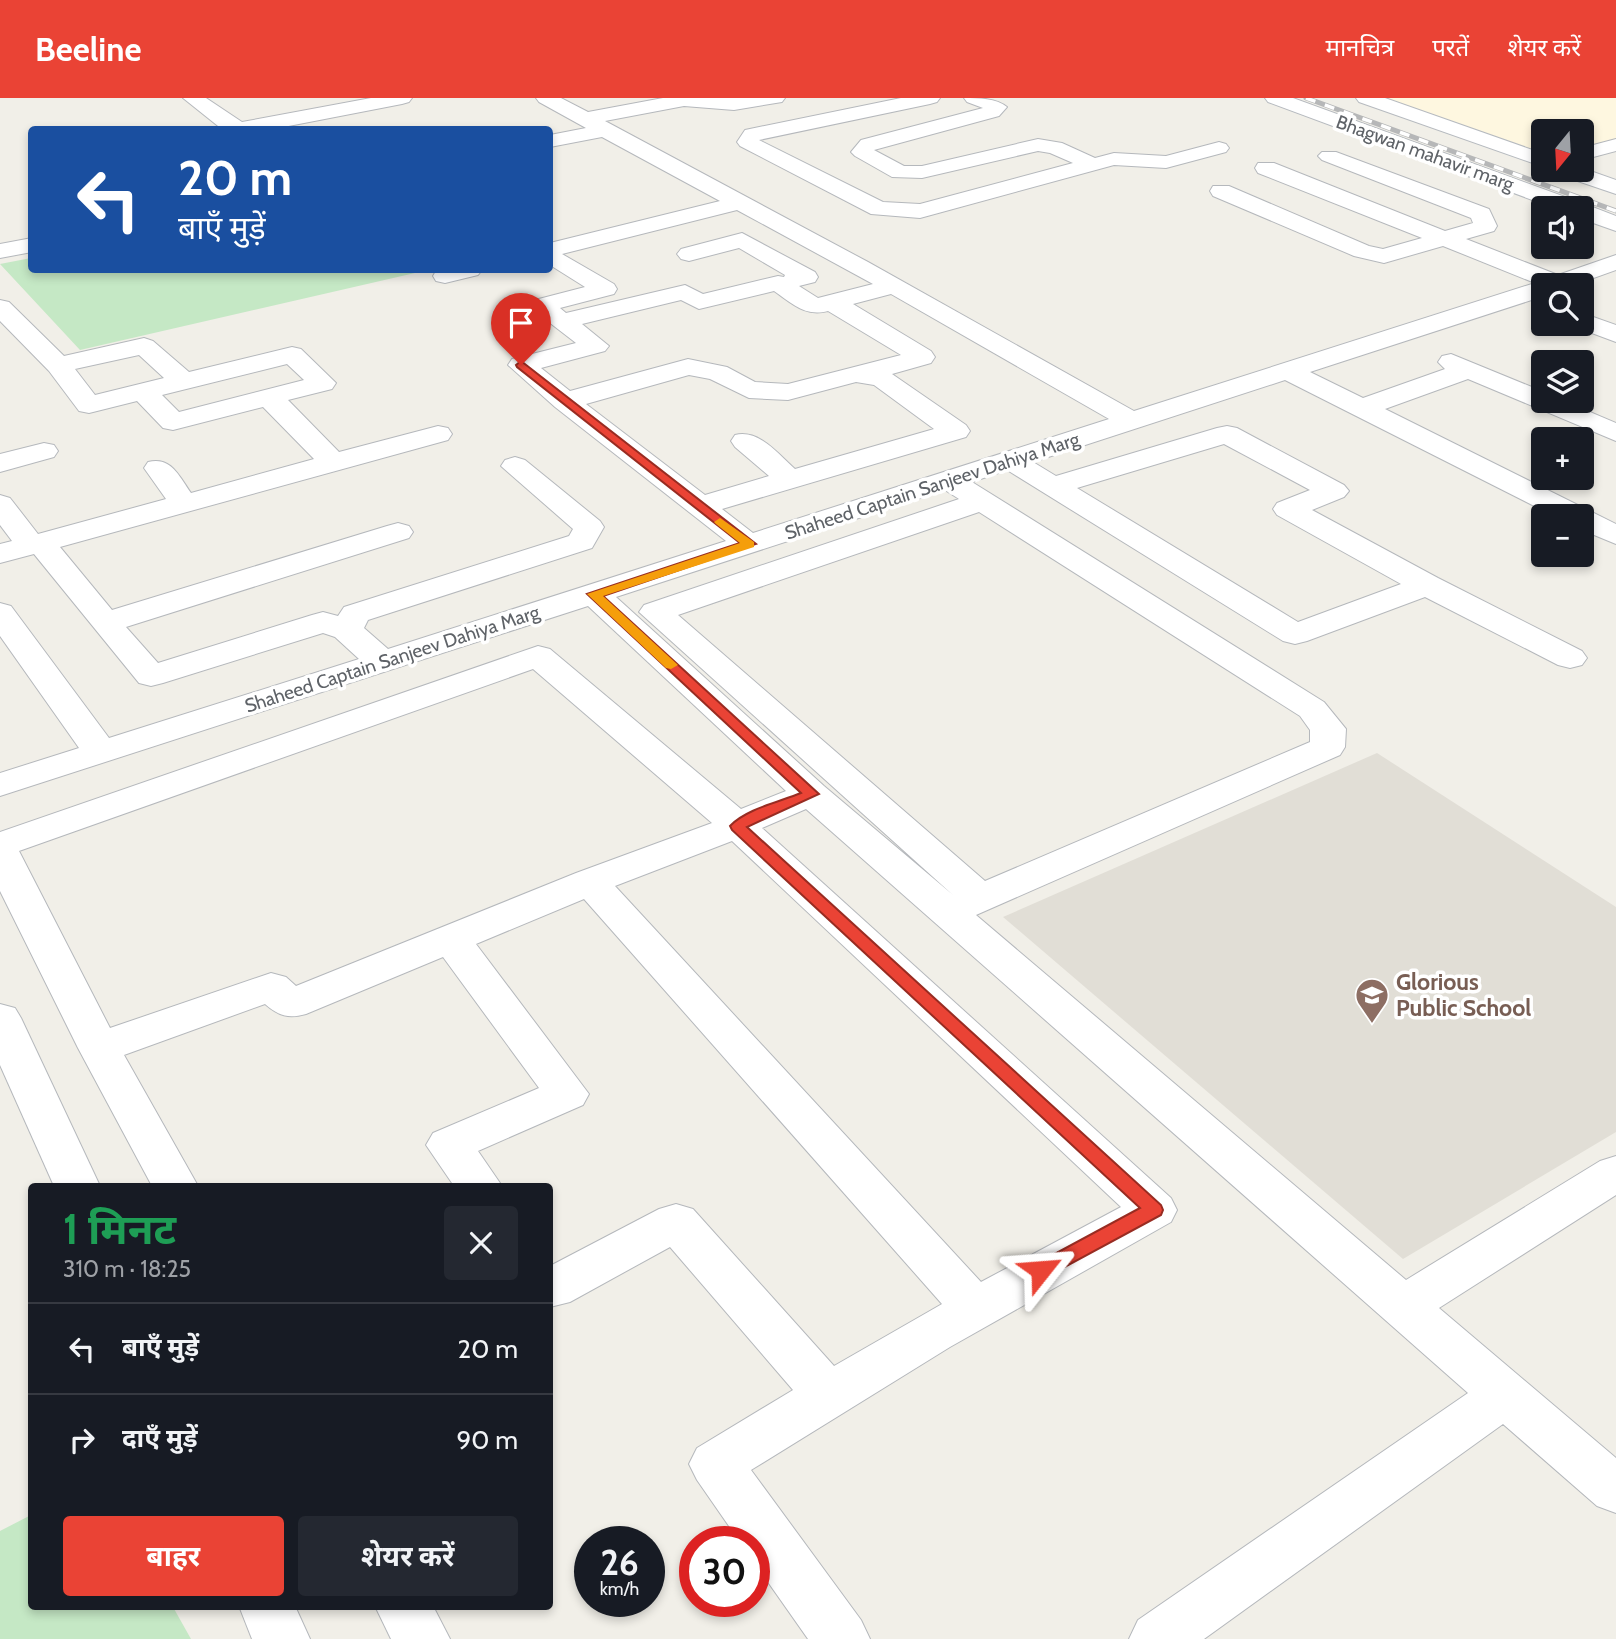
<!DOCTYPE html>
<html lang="hi">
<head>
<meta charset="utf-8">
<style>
	body { margin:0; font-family:Cabin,"Noto Sans Devanagari",sans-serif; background:#242831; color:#f1f3f6; height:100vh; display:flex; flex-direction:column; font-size:26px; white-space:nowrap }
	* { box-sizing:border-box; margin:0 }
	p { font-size:23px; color:#9ea1a6 }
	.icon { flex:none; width:38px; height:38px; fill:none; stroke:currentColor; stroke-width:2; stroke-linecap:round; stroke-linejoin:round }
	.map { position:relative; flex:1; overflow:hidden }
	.details { position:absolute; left:28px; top:1085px; width:525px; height:427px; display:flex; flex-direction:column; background:#171b24; border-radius:7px; box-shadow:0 4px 10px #0003 }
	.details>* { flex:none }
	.guide { position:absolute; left:28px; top:28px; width:525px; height:147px; border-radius:7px; box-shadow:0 4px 10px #0003; background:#1a4fa0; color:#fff; overflow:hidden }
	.needle { width:46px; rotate:198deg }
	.fabs { position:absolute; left:1531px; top:21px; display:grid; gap:14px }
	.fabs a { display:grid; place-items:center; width:63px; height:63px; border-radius:7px; background:#171b24; box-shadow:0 4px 10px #0003; font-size:35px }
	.speed { position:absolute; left:574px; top:1428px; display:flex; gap:14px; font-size:35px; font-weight:700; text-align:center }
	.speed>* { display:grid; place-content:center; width:91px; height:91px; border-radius:50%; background:#171b24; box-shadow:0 4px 10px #0003; line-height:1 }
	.speed small { font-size:18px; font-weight:400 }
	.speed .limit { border:10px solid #d22; background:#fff; color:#111 }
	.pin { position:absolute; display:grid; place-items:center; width:60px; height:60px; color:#fff; margin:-72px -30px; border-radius:50% 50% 50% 0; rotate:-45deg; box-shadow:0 0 7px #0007 }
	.pin .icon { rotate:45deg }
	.me { position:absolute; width:77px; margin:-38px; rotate:62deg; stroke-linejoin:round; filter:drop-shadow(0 0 5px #0008) }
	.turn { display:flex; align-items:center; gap:24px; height:147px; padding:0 35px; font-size:32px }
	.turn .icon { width:91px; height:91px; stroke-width:2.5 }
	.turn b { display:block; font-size:49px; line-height:60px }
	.round { display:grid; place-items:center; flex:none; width:74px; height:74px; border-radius:7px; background:#242831 }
	.summary { display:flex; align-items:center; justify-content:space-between; height:119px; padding:0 35px }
	h1 { font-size:42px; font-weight:700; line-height:52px; color:#1e9e55 }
	.primary-button { display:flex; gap:14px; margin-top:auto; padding:14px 35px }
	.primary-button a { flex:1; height:80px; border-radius:7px; background:#ea4335; color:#fff; font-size:28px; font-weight:700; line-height:80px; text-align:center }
	.primary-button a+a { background:#242831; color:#f1f3f6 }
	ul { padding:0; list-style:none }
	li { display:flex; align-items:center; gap:21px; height:91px; padding:0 35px; border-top:2px solid #363941 }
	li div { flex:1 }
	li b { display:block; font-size:26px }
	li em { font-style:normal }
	header { display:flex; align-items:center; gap:42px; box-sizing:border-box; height:98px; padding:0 35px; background:#ea4335; color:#fff }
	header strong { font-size:33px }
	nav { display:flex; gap:38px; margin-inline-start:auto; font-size:24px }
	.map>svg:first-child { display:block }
</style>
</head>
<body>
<header>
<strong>Beeline</strong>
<nav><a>मानचित्र</a><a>परतें</a><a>शेयर करें</a></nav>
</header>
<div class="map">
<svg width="1616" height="1541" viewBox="0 0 1616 1541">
	<rect width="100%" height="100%" fill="#f1efe8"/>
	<path fill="#fef7e0" d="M 1374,0 L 1616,0 L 1616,47 L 1582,56 L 1582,33 L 1544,33 L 1543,63 Z"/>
	<path fill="#e1ded6" d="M 1377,655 L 1616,809 L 1616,1034 L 1403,1161 L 1003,819 Z"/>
	<g fill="#c5e8c5">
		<path d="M 31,160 L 32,172 L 428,172 L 80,252 L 0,166 Z"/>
		<path d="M 31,1417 L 32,1508 L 173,1509 L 191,1541 L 0,1541 L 0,1433 Z"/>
	</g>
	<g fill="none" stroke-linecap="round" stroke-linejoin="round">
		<defs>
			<g id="street">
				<path d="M 183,0 L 206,0 L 242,24 L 371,0 L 412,0 L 409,4 L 402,6 L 268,32 L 223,32 Z"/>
				<path d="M 536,0 L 561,0 L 588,14 L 663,0 L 785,0 L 782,4 L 734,12 L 684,8 L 605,23 L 868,164 L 1134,313 L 1535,185 L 1443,148 L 1384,165 L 1354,158 L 1213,98 L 1210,93 L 1213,88 L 1229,88 L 1369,148 L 1383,151 L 1422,140 L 1258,75 L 1255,70 L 1258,65 L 1274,65 L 1445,133 L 1473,125 L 1471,120 L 1322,62 L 1318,58 L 1322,54 L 1336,54 L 1489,111 L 1497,128 L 1494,133 L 1466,141 L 1558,177 L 1616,157 L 1616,172 L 1574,187 L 1544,187 L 1544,198 L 1310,274 L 1363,300 L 1445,271 L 1438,264 L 1442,258 L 1451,256 L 1544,294 L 1544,303 L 1564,303 L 1616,325 L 1616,343 L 1468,281 L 1385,311 L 1616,426 L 1616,446 L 1582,432 L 1582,418 L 1554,418 L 1285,282 L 1033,364 L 1056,378 L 1217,330 L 1227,328 L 1237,330 L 1344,387 L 1349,393 L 1344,399 L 1312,412 L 1438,480 L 1582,553 L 1587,560 L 1582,567 L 1570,570 L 1558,567 L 1425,499 L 1307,543 L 1295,546 L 1283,543 L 1007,372 L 972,384 L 1324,604 L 1346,631 L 1345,649 L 1340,657 L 976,817 L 1406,1182 L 1600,1063 L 1616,1058 L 1616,1097 L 1439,1210 L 1616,1360 L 1616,1415 L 1597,1408 L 1503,1326 L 1204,1541 L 1129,1541 L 1138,1522 L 1468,1295 L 806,711 L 762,730 L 1171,1100 L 1177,1112 L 1171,1124 L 950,1249 L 751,1372 L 861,1522 L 870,1541 L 808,1541 L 754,1464 L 754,1444 L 740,1444 L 697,1382 L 689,1366 L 697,1350 L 793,1292 L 670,1149 L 570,1204 L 550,1209 L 550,1168 L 659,1111 L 676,1106 L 693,1111 L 834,1268 L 942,1206 L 584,801 L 476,846 L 589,996 L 583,1007 L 478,1053 L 502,1088 L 454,1088 L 426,1047 L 433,1035 L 539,990 L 443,859 L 306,916 C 288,921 279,918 265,906 L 124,957 L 198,1088 L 152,1088 L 78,950 L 0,793 L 0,734 L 538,548 L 550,551 L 741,711 L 786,693 L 588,508 L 0,698 L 0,675 L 79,650 L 0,538 L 0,505 L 11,508 L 109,640 L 359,561 L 335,539 L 323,535 L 163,585 L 151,588 L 139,585 L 34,456 L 0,465 L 0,446 L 12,443 L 0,427 L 0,397 L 10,400 L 38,436 L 166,401 L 144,370 L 148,364 C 171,358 179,378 191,395 L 314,361 L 263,309 L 173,332 L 163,330 L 137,303 L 89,315 L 79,313 L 49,273 L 0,223 L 0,202 L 9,204 L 64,258 L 144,240 L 153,243 L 189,274 L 292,249 L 301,251 L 336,285 L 332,291 L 288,302 L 339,354 L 438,328 L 448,330 L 452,336 L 448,342 L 60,449 L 112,512 L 387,428 L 398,425 L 409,428 L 413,434 L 409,440 L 126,529 L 158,565 L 312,517 L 323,514 L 338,518 L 344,509 L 569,438 L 573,431 L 501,368 L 505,362 L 515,359 L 525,362 L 600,423 L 604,429 L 592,450 L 368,522 L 364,530 L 388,551 L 726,443 L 555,309 L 508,267 L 512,261 L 576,245 L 528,208 L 531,203 L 585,189 L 550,167 L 550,145 L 720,103 L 602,39 L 550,49 L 550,37 L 586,30 L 539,4 ZM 737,112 L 873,186 L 818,200 L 799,188 L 815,184 L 818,179 L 815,174 L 742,135 L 681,151 L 677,156 L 681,161 L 689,163 L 739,150 L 785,177 L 784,179 L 778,178 L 703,196 L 685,187 L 566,215 L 560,210 L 614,196 L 617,191 L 614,186 L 562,156 ZM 774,193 C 793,206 805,219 828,213 L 901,257 L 788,286 L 755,284 L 727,269 L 688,261 L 570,293 L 541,270 L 605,253 L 609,248 L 582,226 L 681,202 L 699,211 ZM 891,196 L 1109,321 L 753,435 L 722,411 L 966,339 L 970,333 L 966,327 L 892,276 L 931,265 L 935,259 L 931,253 L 853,206 ZM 139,257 L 164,280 L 95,297 L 75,271 ZM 287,266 L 304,282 L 179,314 L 162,297 ZM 689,277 L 710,281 L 749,300 L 788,302 L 856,284 L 874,287 L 934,331 L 795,371 C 778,356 759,331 735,337 L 731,343 L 735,349 L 769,378 L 705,397 L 586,306 ZM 1224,346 L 1310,392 L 1277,405 L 1273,411 L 1277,417 L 1401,486 L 1298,524 L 1077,390 ZM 945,392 L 959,401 L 644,507 L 639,514 L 953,797 L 824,688 L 616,499 ZM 979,414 L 1300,618 L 1310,632 L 1310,644 L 985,783 L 678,517 ZM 533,571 L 712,725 L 576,775 L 296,888 L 286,879 L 271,875 L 110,930 L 19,753 ZM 732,743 L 1121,1109 L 981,1184 L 615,788 Z"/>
				<path d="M 901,0 L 940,0 L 937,4 L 930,6 L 759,42 L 883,104 L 920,106 L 1073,65 L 1050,55 L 1038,53 L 922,80 L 892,79 L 855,58 L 851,54 L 861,42 L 983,10 L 967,4 L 964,0 C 979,0 996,0 1007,9 L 999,18 L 874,52 L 904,68 L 922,68 L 1038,41 L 1062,45 L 1095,60 L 1114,55 L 1166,58 L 1219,44 L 1226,46 L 1229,50 L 1226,54 L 1166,70 L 1114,67 L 920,120 L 871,116 L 740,48 L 737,44 L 745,32 Z"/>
				<path d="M 1616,41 L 1616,53 L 1582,62 L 1582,50 Z"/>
				<path d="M 32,140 L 32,154 L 0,160 L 0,146 Z"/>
				<path d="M 442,172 L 482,172 L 478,177 L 445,185 L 436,183 L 433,178 L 436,173 Z"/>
				<path d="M 1582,215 L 1616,227 L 1616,244 L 1573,228 L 1571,226 L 1582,226 Z"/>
				<path d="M 44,345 L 54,347 L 58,353 L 54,359 L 0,374 L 0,356 Z"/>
				<path d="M 0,906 L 15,910 L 21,920 L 100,1088 L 54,1088 L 0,967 Z"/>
				<path d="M 239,1508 L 295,1508 L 310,1541 L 252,1541 Z"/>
				<path d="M 375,1508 L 433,1508 L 450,1541 L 391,1541 Z"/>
			</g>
			<g id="secondary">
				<path d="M 1265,0 L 1293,0 L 1590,108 L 1616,118 L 1616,133 L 1582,121 L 1582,110 L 1554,110 L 1268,4 Z"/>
				<path d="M 1356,0 L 1385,0 L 1544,56 L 1544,69 L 1359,4 Z"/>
				<path d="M 1582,70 L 1616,82 L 1616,96 L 1560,77 L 1557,72 Z"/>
			</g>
		</defs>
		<use href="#street" stroke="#b5b8bc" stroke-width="2"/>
		<use href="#secondary" stroke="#b6babf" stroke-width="2"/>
		<use href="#street" fill="#fff" fill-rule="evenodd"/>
		<use href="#secondary" fill="#fff" fill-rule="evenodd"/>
		<defs>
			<path id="rail" d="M 1306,0 L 1616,113"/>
		</defs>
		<use href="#rail" stroke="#b6b7b8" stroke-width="5"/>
		<use href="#rail" stroke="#fff" stroke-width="3.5" stroke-dasharray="10" stroke-linecap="butt"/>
	</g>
	<path fill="#ea4335" stroke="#982c22" stroke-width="2" d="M 521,263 L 756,446 L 603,498 L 819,696 L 747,729 L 1161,1107 L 1163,1112 L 1161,1117 L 1048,1178 L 1041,1180 L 1034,1178 L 1031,1172 L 1034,1167 L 1140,1110 L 732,732 L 730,728 C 746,711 779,704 801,695 L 587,496 L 740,445 L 517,269 L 516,267 Z"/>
	<path fill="#f59e0b" d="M 720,420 L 754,444 L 754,449 L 603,498 L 678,567 L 671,571 L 666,570 L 587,496 L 740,445 L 716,426 L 714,424 Z"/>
	<defs>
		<symbol id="school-pin" viewBox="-11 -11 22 30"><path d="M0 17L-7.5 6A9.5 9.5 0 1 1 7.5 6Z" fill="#8d6e63" stroke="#fff"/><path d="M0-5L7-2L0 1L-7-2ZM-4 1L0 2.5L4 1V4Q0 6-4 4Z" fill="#fff"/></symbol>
	</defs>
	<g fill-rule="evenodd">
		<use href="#school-pin" x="1353" y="878" width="38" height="52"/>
	</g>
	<g text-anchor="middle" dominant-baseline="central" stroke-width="7" stroke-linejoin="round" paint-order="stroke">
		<g font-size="19" fill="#5f6368" stroke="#fff">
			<text transform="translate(1425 55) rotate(20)">Bhagwan mahavir marg</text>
			<text transform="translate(932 388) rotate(-18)">Shaheed Captain Sanjeev Dahiya Marg</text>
			<text transform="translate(392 561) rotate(-18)">Shaheed Captain Sanjeev Dahiya Marg</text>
		</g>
		<g font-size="23" font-weight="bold" fill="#785e54" stroke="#fff" text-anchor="start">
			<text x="1396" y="884">Glorious<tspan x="1396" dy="26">Public School</tspan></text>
		</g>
	</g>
</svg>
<div class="fabs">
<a><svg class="needle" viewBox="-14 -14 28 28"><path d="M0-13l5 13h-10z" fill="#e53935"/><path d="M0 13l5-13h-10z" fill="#9ea1a6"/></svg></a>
<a><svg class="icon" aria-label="sound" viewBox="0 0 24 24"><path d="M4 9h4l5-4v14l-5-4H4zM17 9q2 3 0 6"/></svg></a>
<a><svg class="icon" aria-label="search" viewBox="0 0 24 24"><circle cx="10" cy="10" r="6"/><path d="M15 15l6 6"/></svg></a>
<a><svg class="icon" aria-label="layers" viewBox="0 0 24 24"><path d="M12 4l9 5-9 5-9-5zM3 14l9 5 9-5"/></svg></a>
<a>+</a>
<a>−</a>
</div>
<div class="speed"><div>26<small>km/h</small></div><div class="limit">30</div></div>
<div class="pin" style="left:521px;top:267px;background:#d93025"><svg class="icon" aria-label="arrive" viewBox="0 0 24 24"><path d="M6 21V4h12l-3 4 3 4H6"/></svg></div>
<svg class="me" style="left:1041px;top:1172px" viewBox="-20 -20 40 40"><path d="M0-17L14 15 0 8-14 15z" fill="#ea4335" stroke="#fff" stroke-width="4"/></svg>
<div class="guide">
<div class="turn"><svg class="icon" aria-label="left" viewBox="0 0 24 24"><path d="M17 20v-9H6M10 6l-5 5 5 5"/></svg><div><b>20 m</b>बाएँ मुड़ें</div></div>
</div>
<section class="details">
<div class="summary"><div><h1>1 मिनट</h1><p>310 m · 18:25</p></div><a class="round"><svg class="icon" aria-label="close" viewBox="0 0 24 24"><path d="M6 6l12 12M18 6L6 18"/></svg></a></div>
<ul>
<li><svg class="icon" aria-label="left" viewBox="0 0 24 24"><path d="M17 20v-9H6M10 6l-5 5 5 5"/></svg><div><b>बाएँ मुड़ें</b></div><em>20 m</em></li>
<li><svg class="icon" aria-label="right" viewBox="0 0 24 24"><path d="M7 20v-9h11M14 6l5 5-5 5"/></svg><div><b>दाएँ मुड़ें</b></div><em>90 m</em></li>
</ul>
<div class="primary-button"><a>बाहर</a><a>शेयर करें</a></div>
</section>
</div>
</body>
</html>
